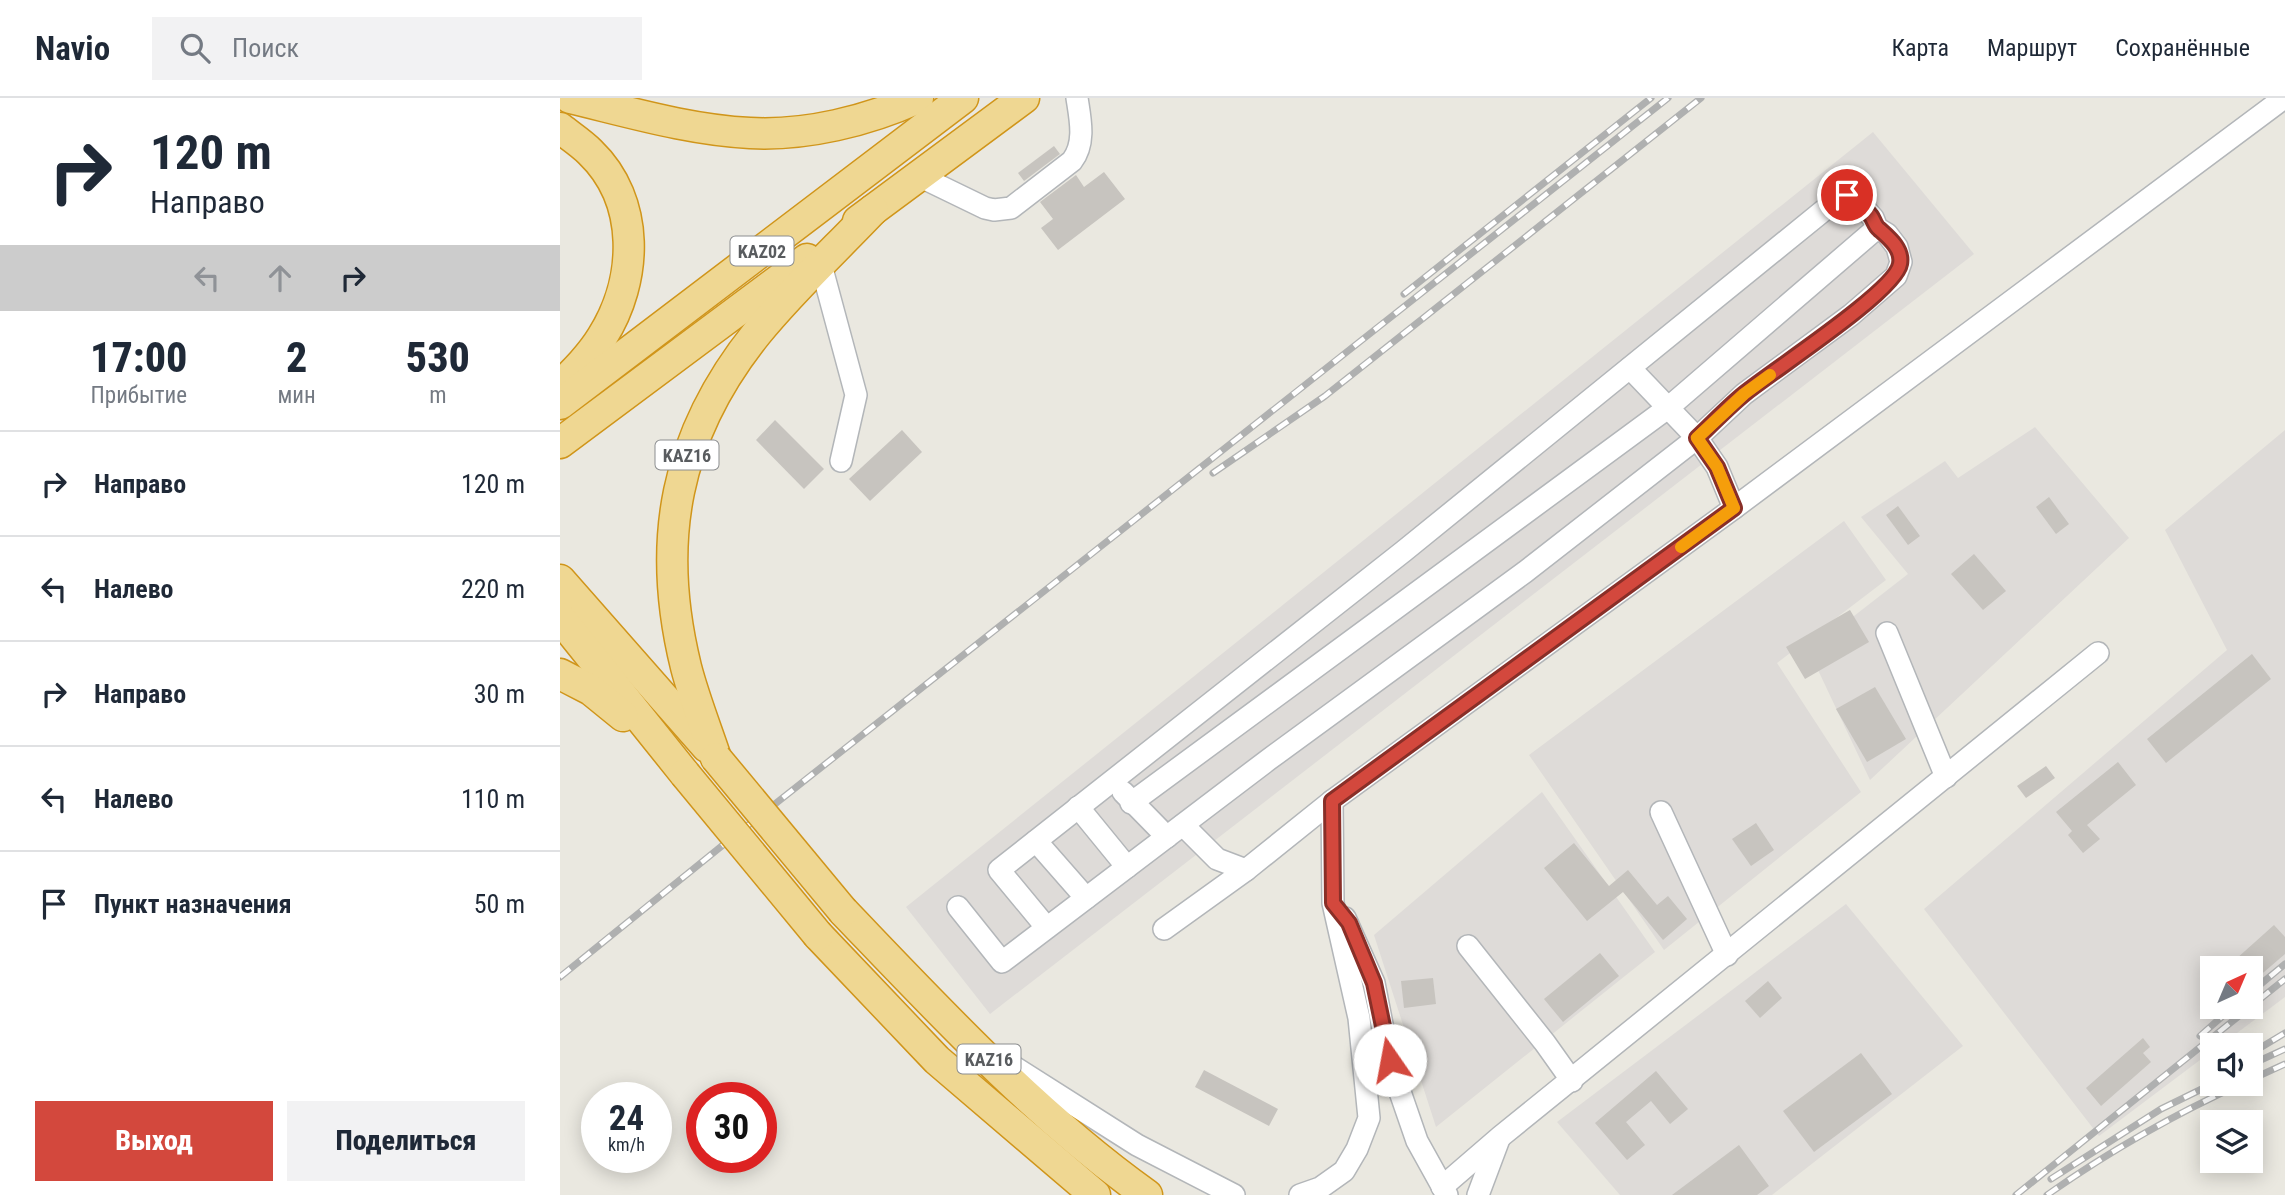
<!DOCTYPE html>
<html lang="ru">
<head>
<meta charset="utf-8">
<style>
	body { margin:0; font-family:"Roboto Condensed",sans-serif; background:#f2f2f3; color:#1f2937; height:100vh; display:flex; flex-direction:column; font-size:26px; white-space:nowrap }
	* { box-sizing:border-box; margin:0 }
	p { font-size:23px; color:#747a83 }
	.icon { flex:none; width:38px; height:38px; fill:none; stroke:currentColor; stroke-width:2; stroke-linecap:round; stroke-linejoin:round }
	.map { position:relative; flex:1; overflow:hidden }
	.details { display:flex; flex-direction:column; background:#fff; width:560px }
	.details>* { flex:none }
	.top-card { background:#fff; color:#1f2937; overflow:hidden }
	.needle { width:46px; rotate:44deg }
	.controls { position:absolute; left:1640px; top:858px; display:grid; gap:14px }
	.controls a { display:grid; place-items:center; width:63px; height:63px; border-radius:0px; background:#fff; box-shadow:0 4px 18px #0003; font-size:35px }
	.speed { position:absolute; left:21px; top:984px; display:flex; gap:14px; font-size:35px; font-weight:700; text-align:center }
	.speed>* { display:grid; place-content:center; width:91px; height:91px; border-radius:50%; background:#fff; box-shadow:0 4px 18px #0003; line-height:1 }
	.speed small { font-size:18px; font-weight:400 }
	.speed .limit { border:10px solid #d22; background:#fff; color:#111 }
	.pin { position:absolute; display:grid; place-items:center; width:60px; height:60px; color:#fff; margin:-30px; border:4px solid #fff; border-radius:50%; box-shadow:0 2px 7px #0007 }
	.me { position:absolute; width:77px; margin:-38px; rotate:348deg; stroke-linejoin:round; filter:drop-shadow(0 0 5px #0008) }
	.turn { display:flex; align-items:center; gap:24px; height:147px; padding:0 35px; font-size:32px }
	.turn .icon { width:91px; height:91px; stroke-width:2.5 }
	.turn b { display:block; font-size:49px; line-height:60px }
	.lanes { display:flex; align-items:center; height:66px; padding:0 35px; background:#0003; justify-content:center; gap:35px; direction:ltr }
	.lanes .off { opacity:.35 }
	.eta { display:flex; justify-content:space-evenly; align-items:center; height:119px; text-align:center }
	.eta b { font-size:42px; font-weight:800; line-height:49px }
	.cta { display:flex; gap:14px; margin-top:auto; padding:14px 35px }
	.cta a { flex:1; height:80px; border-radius:0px; background:#d3483d; color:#fff; font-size:28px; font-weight:800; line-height:80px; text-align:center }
	.cta a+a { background:#f2f2f3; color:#1f2937 }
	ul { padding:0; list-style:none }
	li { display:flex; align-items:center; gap:21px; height:105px; padding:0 35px; border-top:2px solid #e0e1e3 }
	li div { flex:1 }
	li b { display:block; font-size:26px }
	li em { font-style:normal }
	header { display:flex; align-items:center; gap:42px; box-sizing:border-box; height:98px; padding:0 35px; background:#fff; border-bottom:2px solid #e0e1e3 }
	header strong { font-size:33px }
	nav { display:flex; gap:38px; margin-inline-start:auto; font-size:24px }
	.search { width:490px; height:63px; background:#f2f2f3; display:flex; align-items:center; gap:18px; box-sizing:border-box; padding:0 24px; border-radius:0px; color:#747a83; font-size:26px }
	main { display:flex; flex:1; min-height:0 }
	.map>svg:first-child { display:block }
</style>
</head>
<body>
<header>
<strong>Navio</strong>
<div class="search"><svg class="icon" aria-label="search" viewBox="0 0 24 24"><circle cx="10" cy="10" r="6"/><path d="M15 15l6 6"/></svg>Поиск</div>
<nav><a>Карта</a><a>Маршрут</a><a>Сохранённые</a></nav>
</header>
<main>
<section class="details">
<div class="top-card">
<div class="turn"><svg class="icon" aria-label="right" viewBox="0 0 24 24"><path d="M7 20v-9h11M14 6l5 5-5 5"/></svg><div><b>120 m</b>Направо</div></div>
<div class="lanes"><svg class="icon off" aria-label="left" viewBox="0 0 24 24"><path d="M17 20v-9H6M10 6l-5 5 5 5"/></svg><svg class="icon off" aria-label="ahead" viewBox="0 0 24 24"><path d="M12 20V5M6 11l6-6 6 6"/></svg><svg class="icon" aria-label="right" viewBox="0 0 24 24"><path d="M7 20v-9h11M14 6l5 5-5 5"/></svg></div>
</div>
<div class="eta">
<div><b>17:00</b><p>Прибытие</p></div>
<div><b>2</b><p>мин</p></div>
<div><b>530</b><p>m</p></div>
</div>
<ul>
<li><svg class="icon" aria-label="right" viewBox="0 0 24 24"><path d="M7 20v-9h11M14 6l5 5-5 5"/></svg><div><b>Направо</b></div><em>120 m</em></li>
<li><svg class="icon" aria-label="left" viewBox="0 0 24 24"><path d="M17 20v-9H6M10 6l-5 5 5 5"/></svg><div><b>Налево</b></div><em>220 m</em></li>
<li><svg class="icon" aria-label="right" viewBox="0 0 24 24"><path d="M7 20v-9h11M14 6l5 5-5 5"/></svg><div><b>Направо</b></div><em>30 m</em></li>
<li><svg class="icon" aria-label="left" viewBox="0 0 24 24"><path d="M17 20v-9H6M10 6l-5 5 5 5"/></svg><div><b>Налево</b></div><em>110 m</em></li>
<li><svg class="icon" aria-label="arrive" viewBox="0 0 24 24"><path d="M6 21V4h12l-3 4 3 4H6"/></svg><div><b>Пункт назначения</b></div><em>50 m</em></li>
</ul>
<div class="cta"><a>Выход</a><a>Поделиться</a></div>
</section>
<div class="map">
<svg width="1725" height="1097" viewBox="0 0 1725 1097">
	<rect width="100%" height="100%" fill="#eae8e0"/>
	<g fill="#dedbd8" fill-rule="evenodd">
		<path d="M 1313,34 L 1414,156 L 430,916 L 346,809 Z"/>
		<path d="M 1475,329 L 1569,440 L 1310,682 L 1249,553 L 1348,476 L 1301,419 L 1385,363 L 1398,380 Z"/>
		<path d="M 1725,332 L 1725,899 L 1661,947 L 1652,947 L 1652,953 L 1539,1038 L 1364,811 L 1667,552 L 1605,432 ZM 1652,870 L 1690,870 L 1690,908 L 1652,908 Z"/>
		<path d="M 1284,423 L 1326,482 L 1217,565 L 1301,694 L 1104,852 L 969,657 Z"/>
		<path d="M 982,694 L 1095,854 L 876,1029 L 814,837 Z"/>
		<path d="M 1286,806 L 1403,948 L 1212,1097 L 1060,1097 L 997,1024 Z"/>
	</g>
	<g fill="#c7c4bf">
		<path d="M 494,48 L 500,56 L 464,83 L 458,75 Z"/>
		<path d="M 544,74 L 565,101 L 498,152 L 481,130 L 493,121 L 480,104 L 516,77 L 524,89 Z"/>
		<path d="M 215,322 L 264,371 L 244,391 L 196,342 Z"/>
		<path d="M 342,332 L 362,354 L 310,403 L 289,381 Z"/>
		<path d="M 1489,399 L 1509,426 L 1496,436 L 1476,409 Z"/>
		<path d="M 1338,408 L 1360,438 L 1348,447 L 1326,417 Z"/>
		<path d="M 1414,456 L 1446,493 L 1423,512 L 1391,476 Z"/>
		<path d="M 1290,512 L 1309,544 L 1245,581 L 1226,549 Z"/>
		<path d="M 1692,556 L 1711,581 L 1606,665 L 1587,641 Z"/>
		<path d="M 1315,589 L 1346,641 L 1307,664 L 1276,611 Z"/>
		<path d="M 1558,664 L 1576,687 L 1527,727 L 1540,741 L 1523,755 L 1508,737 L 1512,733 L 1496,714 Z"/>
		<path d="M 1486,668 L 1495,680 L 1466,700 L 1457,688 Z"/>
		<path d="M 1196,725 L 1214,752 L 1191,768 L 1172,741 Z"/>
		<path d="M 1014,745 L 1049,788 L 1068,772 L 1097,807 L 1108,798 L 1127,821 L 1103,842 L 1063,794 L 1027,823 L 984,770 Z"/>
		<path d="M 1714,827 L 1725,839 L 1725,856 L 1690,886 L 1690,870 L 1666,870 Z"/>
		<path d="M 1040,855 L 1059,878 L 1003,924 L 984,901 Z"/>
		<path d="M 873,880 L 876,906 L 844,910 L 841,883 Z"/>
		<path d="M 1208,883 L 1222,900 L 1200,920 L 1185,903 Z"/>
		<path d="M 1583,940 L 1590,949 L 1583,955 L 1591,964 L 1541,1008 L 1526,990 Z"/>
		<path d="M 1301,955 L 1332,996 L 1254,1054 L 1223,1013 Z"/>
		<path d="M 644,972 L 718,1011 L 709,1028 L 635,989 Z"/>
		<path d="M 1096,973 L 1128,1011 L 1110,1026 L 1091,1003 L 1066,1024 L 1085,1047 L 1067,1062 L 1035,1025 Z"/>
		<path d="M 1179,1047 L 1209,1088 L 1197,1097 L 1112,1097 Z"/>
	</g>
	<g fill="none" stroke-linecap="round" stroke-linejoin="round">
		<defs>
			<g id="minor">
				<path d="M 359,78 L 425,110 L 434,112 L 451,110 L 512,63 C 526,45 520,20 517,0"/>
				<path d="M 261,167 L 296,297 L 281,363"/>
				<path d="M 1070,270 L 1137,340 L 1157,369 L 1174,410"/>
				<path d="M 1327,535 L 1386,679"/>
				<path d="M 563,694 L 607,739"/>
				<path d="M 571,705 L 1109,309 L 1317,130"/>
				<path d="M 518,709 L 567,769"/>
				<path d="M 1101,714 L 1167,857"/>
				<path d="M 623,727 L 657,761 L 686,772"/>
				<path d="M 476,743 L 526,800"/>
				<path d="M 398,809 L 442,864 L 708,662 L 965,474 L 1137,340 L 1184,296 L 1291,217 L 1336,178 L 1341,164 L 1337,149 L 1327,136 L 1317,130 L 1313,120 L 1300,105 L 1287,97 L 1274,104 L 844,453 L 439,772 L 487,830"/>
				<path d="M 785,820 L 814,885 L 829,962 L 857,1043 L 887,1097"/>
				<path d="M 604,831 L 686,772 L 772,703 L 1174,410 L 1724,0"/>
				<path d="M 908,848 L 985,945 L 1012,983"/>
				<path d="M 440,960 L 577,1047 L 674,1097"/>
				<path d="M 882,1089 L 940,1039 L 1538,555"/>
				<path d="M 740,1097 L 760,1090 L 784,1073 L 797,1051 L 809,1020 L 799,920 L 773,805 L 772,703"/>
				<path d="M 918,1097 L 939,1041"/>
			</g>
			<g id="highway">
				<path d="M 10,0 C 69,14 129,32 190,35 C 246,38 307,23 358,0"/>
				<path d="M 0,30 C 10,38 21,45 30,54 C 81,103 78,182 42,239 C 31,257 15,273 0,288"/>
				<path d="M 298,123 L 464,0"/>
				<path d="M 0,306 L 403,0"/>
				<path d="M 0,345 L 247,161"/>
				<path d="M 0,482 L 147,649"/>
				<path d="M 0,520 L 125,676"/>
				<path d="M 0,576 L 31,592 L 63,618"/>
				<path d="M 156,660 C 146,630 134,600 126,569 C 95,443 115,337 197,235 C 232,192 275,152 313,112"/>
				<path d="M 283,813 C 378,912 475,1017 587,1097"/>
				<path d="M 258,837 L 377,962 L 535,1097"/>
			</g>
		</defs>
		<use href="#minor" stroke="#b3b6b9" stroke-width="24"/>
		<use href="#highway" stroke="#d0951a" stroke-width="33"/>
		<use href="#minor" stroke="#fff" stroke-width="21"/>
		<use href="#highway" stroke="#efd792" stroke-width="30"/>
		<defs>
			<g id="rail">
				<path d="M 844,196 L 1091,0"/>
				<path d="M 653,375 L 765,298 L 1141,0"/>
				<path d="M 0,879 L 163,747 L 1108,0"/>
				<path d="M 1690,895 L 1725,866"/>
				<path d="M 1640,938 L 1674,908"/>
				<path d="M 1690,956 L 1725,935"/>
				<path d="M 1690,967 L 1725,951"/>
				<path d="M 1690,982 L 1725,966"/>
				<path d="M 1491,1081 L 1601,1011 L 1654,985"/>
				<path d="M 1456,1097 L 1725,881"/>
				<path d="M 1487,1097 C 1548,1054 1615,1016 1683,985"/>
			</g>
		</defs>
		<use href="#rail" stroke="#afb0b0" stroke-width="7"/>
		<use href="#rail" stroke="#fff" stroke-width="4.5" stroke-dasharray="13" stroke-linecap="butt"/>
		<defs>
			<g id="highway-bridge">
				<path d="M 156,660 L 283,813"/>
				<path d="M 125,676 L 258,837"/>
			</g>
		</defs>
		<use href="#highway-bridge" stroke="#d0951a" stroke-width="33" stroke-linecap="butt"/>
		<use href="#highway-bridge" stroke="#efd792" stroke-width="30"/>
	</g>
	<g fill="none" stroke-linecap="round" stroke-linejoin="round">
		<defs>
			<path id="route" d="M 830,962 L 814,885 L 789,825 L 773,805 L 772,703 L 1174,410 L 1157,369 L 1137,340 C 1153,325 1168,309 1184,296 C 1212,273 1336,193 1340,166 C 1343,151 1329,140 1319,131 C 1315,128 1314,122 1311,118 C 1304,108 1297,103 1287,97"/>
		</defs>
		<use href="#route" stroke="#892f28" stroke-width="18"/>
		<use href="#route" stroke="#d3483d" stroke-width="12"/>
		<path stroke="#f59e0b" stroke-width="12" d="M 1121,449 L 1174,410 L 1157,369 L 1137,340 L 1184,296 L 1210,277"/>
	</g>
	<g text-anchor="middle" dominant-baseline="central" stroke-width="7" stroke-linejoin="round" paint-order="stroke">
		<g fill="#fff" stroke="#8b8d8f" stroke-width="2">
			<rect x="170.5" y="138.5" width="63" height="29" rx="5"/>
			<rect x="95.5" y="342.5" width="63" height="29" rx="5"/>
			<rect x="397.5" y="946.5" width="63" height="29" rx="5"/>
		</g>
		<g font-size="18" font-weight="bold" fill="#595c5f">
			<text x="202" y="153">KАZ02</text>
			<text x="127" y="357">KAZ16</text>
			<text x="429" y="961">KAZ16</text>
		</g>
	</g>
</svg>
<div class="controls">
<a><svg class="needle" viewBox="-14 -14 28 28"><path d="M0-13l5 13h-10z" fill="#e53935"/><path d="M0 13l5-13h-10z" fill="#747a83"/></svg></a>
<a><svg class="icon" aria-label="sound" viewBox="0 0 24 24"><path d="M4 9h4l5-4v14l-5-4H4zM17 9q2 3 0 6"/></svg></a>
<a><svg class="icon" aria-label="layers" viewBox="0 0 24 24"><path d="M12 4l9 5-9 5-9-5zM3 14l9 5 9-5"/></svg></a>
</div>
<div class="speed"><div>24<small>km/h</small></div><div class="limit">30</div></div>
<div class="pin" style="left:1287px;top:97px;background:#d93025"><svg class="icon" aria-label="arrive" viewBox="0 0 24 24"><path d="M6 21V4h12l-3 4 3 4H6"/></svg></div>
<svg class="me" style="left:830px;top:962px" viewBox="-20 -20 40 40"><circle r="19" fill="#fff"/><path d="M0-13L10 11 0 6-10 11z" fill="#d3483d"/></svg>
</div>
</main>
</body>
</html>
